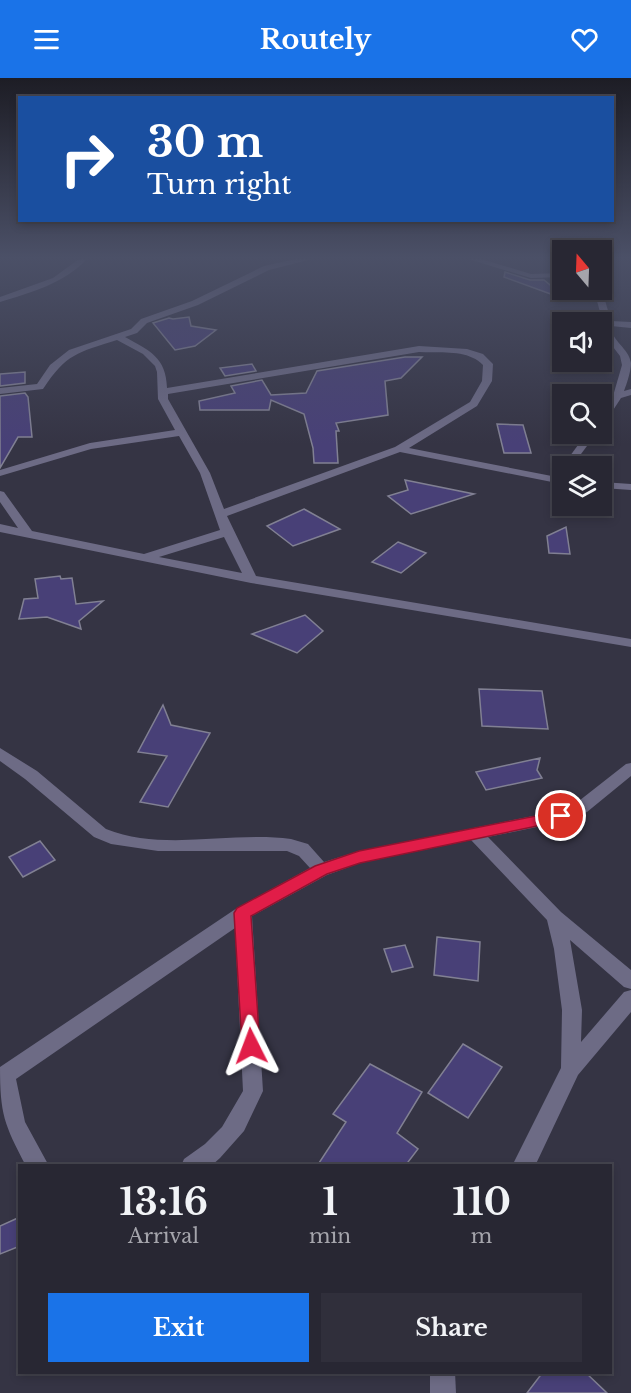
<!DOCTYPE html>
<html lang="en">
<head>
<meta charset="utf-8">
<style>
	body { margin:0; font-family:"Libre Baskerville",serif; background:#302f3b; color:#f1f3f6; height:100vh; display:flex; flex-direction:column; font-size:22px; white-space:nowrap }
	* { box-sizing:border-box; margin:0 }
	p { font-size:20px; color:#a5a5ac }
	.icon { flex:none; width:33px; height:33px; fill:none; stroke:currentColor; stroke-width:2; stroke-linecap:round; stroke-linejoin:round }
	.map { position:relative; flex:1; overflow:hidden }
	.sheet { position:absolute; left:18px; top:1086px; width:594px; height:210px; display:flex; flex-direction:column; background:#282733; border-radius:0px; box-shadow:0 3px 9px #0003,0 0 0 2px #44444e }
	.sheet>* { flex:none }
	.hud { position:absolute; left:18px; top:18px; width:596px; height:126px; border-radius:0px; box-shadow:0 3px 9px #0003,0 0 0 2px #44444e; background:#1a4fa0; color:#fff; overflow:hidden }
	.needle { width:39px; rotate:341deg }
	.fabs { position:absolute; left:552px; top:162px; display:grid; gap:12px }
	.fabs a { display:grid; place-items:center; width:60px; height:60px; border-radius:0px; background:#282733; box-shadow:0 3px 9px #0003,0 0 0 2px #44444e; font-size:30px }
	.pin { position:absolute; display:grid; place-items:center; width:51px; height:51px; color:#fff; margin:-26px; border:3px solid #fff; border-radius:50%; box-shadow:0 2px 6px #0007 }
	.me { position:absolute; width:66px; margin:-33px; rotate:357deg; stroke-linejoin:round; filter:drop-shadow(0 0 4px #0008) }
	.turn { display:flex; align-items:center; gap:21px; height:126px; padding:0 30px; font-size:27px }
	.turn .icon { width:78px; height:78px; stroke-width:2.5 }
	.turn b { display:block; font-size:42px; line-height:51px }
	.eta { display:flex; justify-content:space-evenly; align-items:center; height:102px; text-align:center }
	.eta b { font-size:36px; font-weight:700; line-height:42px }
	.cta { display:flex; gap:12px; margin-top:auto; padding:12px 30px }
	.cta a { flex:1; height:69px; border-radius:0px; background:#1a73e8; color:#fff; font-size:24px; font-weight:700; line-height:69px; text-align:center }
	.cta a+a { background:#302f3b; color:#f1f3f6 }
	header { display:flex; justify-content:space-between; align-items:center; height:78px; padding:0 30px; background:#1a73e8; color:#fff; font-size:27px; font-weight:700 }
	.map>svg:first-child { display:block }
</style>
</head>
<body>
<header><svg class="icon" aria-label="menu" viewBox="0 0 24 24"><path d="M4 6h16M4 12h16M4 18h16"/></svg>Routely<svg class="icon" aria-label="heart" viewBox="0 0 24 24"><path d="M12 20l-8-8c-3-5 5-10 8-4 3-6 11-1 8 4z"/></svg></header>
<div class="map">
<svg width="631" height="1315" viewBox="0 0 631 1315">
	<rect width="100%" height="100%" fill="#353444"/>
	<g fill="#484077" stroke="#818093" stroke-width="1.5">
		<path d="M 505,194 L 530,202 L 544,202 L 561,216 L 559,219 L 504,199 Z"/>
		<path d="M 189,239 L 191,248 L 216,252 L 195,268 L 175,272 L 153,245 L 169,240 L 173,241 Z"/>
		<path d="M 405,279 L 422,279 L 401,300 L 385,303 L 388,337 L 336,345 L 339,353 L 336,353 L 338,385 L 314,385 L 313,370 L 304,336 L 271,322 L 269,332 L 200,332 L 199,323 L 235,315 L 231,308 L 262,302 L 271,317 L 306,315 L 317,293 Z"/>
		<path d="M 252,286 L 256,293 L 225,298 L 220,290 Z"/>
		<path d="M 25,294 L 25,305 L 0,308 L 0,296 Z"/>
		<path d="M 25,315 L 28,319 L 32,359 L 18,359 L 0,390 L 0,318 Z"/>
		<path d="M 497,346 L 523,347 L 531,375 L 504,375 Z"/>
		<path d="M 405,402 L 474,416 L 411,436 L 388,418 L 408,412 Z"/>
		<path d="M 304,431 L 340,451 L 293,468 L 267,448 Z"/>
		<path d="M 566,449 L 570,476 L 549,475 L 547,458 Z"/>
		<path d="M 398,464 L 426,475 L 401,495 L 372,484 Z"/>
		<path d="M 60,498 L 61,501 L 72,500 L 76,526 L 103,523 L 79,543 L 81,551 L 47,539 L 19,541 L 24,521 L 38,520 L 35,501 Z"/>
		<path d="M 305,537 L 323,553 L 297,575 L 252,556 Z"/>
		<path d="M 479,611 L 542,613 L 548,651 L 482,648 Z"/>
		<path d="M 163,627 L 171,647 L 210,655 L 168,729 L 140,724 L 167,678 L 138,674 Z"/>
		<path d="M 540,680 L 537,692 L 542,700 L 486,712 L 476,694 Z"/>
		<path d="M 40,763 L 55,782 L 23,799 L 9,779 Z"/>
		<path d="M 437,859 L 480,864 L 478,903 L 434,897 Z"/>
		<path d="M 405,867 L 413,889 L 392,894 L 384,871 Z"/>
		<path d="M 463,966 L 502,989 L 468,1040 L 428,1015 Z"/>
		<path d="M 370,986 L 422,1014 L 397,1055 L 418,1071 L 405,1088 L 317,1088 L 346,1044 L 333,1036 Z"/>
		<path d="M 20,1139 L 20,1168 L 0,1176 L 0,1148 Z"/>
		<path d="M 543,1294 L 585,1294 L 607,1315 L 527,1315 Z"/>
	</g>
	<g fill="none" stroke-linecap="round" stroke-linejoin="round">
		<g fill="#6d6b85" fill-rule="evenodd">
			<path d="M 79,181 L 87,181 C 65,205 30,215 0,224 L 0,219 L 53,200 Z"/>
			<path d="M 296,181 L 312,181 L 269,192 L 198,227 L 147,245 L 137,255 L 125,259 C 150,273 166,279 167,310 L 419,268 L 467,271 L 483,276 L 493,286 L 492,303 L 477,328 L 409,370 L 562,400 L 562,406 L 400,374 L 227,438 L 256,498 L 631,561 L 631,569 L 251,505 L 0,454 L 0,446 L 18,450 L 0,424 L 0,413 L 4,414 L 32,453 L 144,476 L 220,452 L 200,395 L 179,358 L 91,371 L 0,398 L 0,392 L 90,365 L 175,352 L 158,321 L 157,294 L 155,288 L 143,276 L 117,262 C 77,275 67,275 43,311 L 0,316 L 0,310 L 37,306 L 50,287 L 69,272 L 131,251 L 141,241 L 192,223 L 264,188 ZM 419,274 C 440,275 468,271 483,287 L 482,303 L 470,324 L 395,369 L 224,431 L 210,395 L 168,321 L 168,316 ZM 224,459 L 242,495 L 159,479 Z"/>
			<path d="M 468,181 L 481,181 L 531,196 L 562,195 L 562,199 L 531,200 Z"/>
			<path d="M 594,212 L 602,212 L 611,243 L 631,244 L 631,250 L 611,248 C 611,263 629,270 631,285 C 631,293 627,305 624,313 L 631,311 L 631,317 L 621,320 L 606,343 L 602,344 L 602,335 L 613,318 L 622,287 L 620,278 L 603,256 L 603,245 Z"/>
			<path d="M 586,356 L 596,356 L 572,388 L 562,389 Z"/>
			<path d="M 602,404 L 631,406 L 631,412 L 602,410 Z"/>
			<path d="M 0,670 L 37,693 L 106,751 C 164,774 230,753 291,761 L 308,766 L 324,784 L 359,773 L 558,733 L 575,726 L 626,686 L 631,685 L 631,698 L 587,734 L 561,744 L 488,759 L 561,834 L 631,892 L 631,911 L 624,909 L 570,862 L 582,932 L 581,964 L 624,914 L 631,912 L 631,934 L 578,997 L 535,1088 L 512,1088 L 561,990 L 562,932 L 554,871 L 547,842 L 471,762 L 360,785 L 327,797 L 252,838 L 263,1013 L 244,1053 L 220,1080 L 211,1088 L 181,1088 L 184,1081 L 205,1066 L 222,1049 L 243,1013 L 235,850 L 16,1001 L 25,1044 L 49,1088 L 26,1088 C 4,1046 0,1036 0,989 L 237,830 L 310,790 L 299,778 L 287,773 L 158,773 L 111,766 L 94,759 L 25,701 L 0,683 Z"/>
			<path d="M 430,1294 L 455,1294 L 456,1315 L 430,1315 Z"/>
		</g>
	</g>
	<linearGradient id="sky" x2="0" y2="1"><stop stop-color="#1d1d25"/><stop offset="0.49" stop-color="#4b5067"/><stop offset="1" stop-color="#4b5067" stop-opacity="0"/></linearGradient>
	<rect width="631" height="366" fill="url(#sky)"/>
	<path fill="#e11d48" stroke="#92132f" stroke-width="1.5" d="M 561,733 L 566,735 L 568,738 L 566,742 L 360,785 L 327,796 L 251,838 L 260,968 L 257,974 L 251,976 L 244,974 L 242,968 L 234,835 L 237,830 L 315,788 L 359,773 Z"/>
</svg>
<div class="fabs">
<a><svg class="needle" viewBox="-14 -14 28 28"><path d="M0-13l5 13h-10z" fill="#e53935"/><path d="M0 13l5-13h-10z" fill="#a5a5ac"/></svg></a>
<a><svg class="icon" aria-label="sound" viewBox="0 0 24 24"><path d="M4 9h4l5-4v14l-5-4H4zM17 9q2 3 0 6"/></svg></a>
<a><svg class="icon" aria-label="search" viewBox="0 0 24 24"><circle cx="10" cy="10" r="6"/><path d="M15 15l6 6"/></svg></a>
<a><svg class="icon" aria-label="layers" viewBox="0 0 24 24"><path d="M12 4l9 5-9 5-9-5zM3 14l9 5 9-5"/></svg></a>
</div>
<div class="pin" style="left:561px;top:738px;background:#d93025"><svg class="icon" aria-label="arrive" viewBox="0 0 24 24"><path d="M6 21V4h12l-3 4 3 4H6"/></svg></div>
<svg class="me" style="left:251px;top:968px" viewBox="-20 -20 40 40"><path d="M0-17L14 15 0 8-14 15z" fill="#e11d48" stroke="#fff" stroke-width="4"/></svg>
<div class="hud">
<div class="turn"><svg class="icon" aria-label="right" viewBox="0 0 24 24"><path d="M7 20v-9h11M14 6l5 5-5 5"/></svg><div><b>30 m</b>Turn right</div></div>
</div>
<section class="sheet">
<div class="eta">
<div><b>13:16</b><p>Arrival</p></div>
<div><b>1</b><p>min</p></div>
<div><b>110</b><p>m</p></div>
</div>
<div class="cta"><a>Exit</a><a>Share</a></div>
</section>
</div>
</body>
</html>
